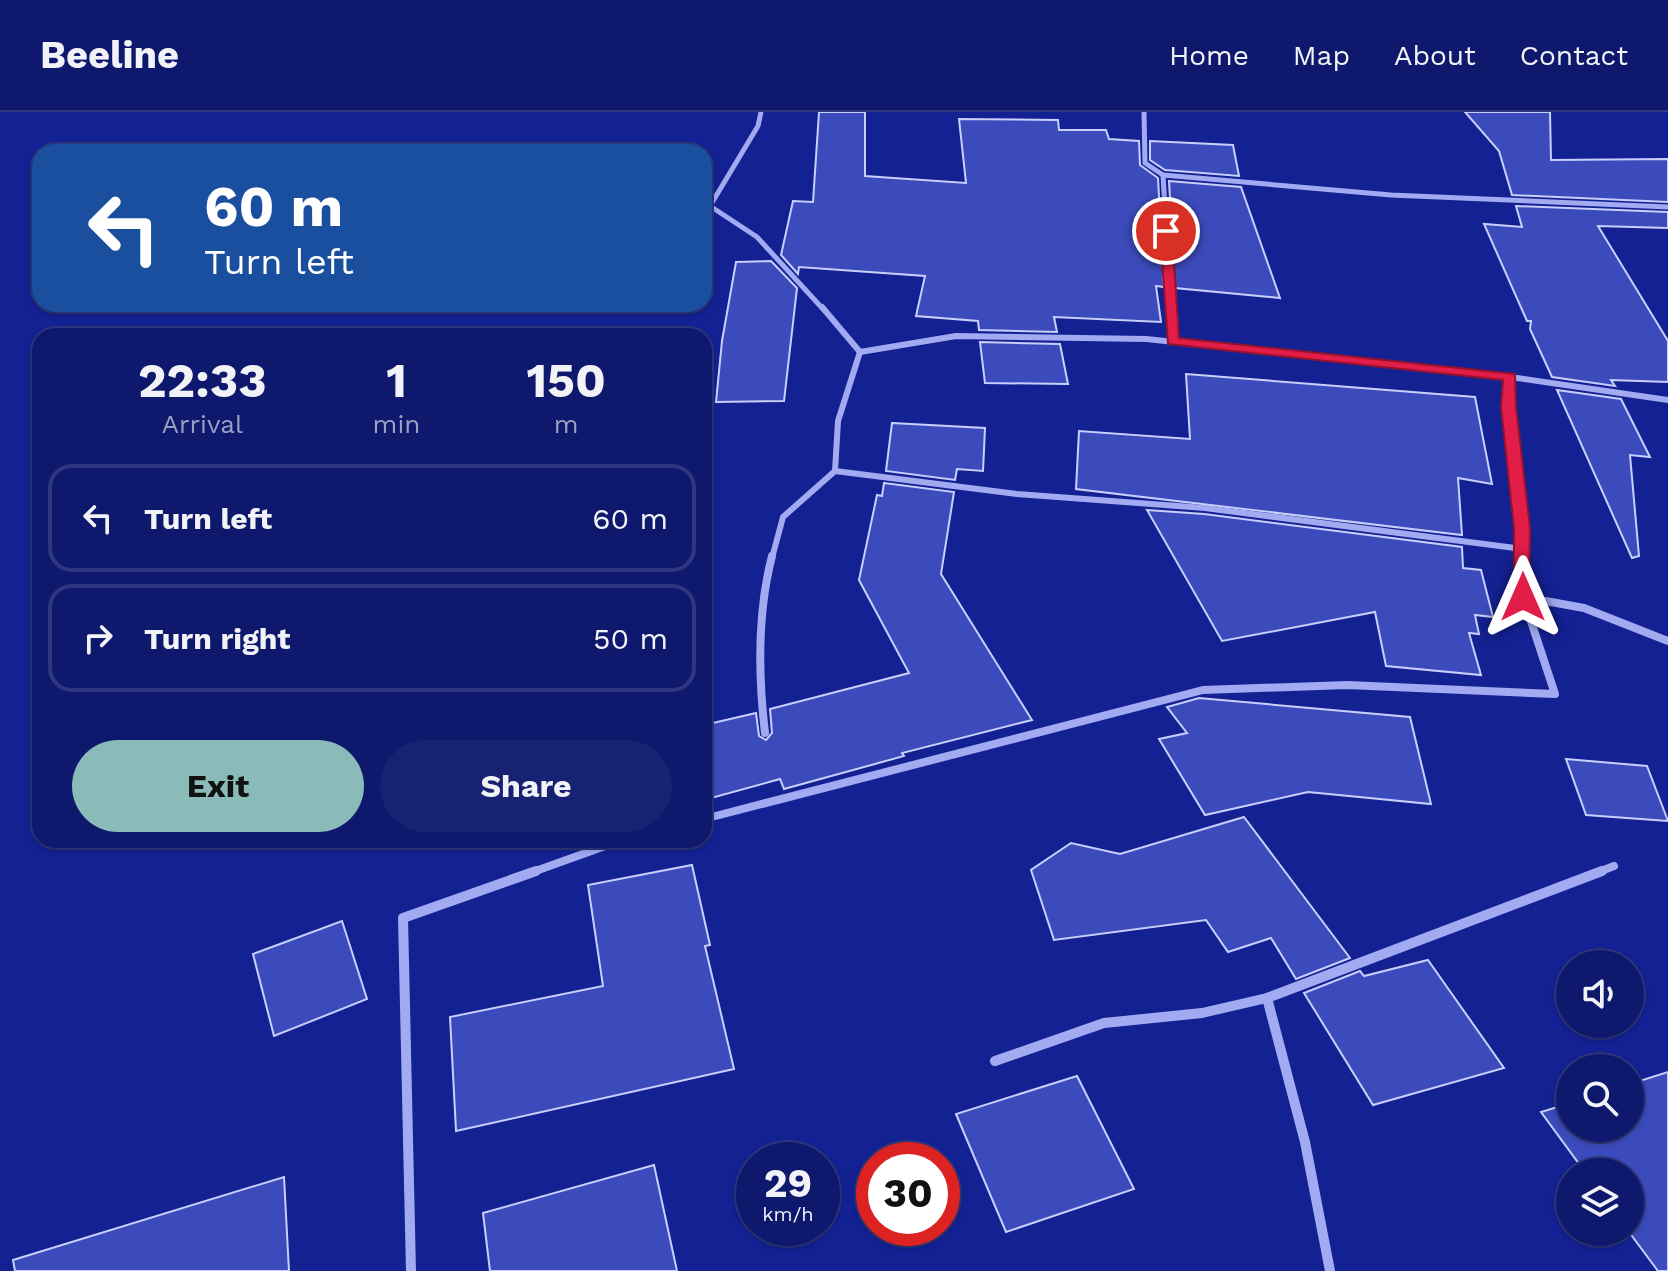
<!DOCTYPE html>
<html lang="en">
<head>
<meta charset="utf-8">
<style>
	body { margin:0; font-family:"Work Sans",sans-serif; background:#172273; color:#f1f3f6; height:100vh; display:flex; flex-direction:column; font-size:30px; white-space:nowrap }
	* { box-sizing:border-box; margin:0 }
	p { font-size:26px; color:#9ba0c2 }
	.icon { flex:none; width:44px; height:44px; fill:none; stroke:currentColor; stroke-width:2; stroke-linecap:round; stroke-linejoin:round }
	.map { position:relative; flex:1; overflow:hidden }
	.sheet { position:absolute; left:32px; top:216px; width:680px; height:520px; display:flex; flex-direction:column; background:#0e196e; border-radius:24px; box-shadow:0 2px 6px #0004,0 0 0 2px #2e3881 }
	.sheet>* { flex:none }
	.banner { position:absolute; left:32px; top:32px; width:680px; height:168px; border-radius:24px; box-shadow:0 2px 6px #0004,0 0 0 2px #2e3881; background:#1a4fa0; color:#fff; overflow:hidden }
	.buttons { position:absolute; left:1556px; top:838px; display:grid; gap:16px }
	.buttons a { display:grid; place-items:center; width:88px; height:88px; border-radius:50%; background:#0e196e; box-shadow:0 2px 6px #0004,0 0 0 2px #2e3881; font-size:40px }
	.speed { position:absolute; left:736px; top:1030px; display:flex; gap:16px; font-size:40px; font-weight:700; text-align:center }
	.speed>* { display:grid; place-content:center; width:104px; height:104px; border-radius:50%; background:#0e196e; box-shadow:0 2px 6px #0004,0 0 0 2px #2e3881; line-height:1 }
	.speed small { font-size:20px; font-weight:400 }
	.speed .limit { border:12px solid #d22; background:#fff; color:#111 }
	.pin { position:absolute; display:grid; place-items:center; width:68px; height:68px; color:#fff; margin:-34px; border:4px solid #fff; border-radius:50%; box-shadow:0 2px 8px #0007 }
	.me { position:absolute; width:88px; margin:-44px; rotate:0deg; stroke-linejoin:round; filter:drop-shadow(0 0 6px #0008) }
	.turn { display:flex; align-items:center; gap:28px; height:168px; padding:0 40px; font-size:36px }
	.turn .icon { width:104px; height:104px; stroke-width:2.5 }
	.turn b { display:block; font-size:56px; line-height:68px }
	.eta { display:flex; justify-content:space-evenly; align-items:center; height:136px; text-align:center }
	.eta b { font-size:48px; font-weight:700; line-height:56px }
	.primary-button { display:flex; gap:16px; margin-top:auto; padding:16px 40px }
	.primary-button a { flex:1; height:92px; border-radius:48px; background:#8bbbb9; color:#111; font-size:32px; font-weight:700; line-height:92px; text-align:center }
	.primary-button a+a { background:#172273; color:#f1f3f6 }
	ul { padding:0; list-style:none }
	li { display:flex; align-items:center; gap:24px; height:108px; margin:0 16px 12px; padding:0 24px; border:4px solid #2e3881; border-radius:24px }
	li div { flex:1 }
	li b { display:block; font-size:30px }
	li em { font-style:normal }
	header { display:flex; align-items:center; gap:48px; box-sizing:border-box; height:112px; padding:0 40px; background:#0e196e; border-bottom:2px solid #2e3881 }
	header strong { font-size:38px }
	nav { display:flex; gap:44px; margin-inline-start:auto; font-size:28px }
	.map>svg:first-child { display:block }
</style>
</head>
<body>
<header>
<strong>Beeline</strong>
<nav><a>Home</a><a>Map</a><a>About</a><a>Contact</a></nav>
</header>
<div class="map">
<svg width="1668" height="1159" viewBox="0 0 1668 1159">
	<rect width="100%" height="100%" fill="#132193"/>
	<g fill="#3c4bbb" stroke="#c9cffc" stroke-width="2">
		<path d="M 819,0 L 865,0 L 865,64 L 966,71 L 959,7 L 1058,8 L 1059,18 L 1106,18 L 1109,27 L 1139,29 L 1140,53 L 1158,66 L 1164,175 L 1156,174 L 1161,210 L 1054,205 L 1057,220 L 979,218 L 978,209 L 916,204 L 925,164 L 799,155 L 798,162 L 781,143 L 793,89 L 813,90 Z"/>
		<path d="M 1465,0 L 1550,0 L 1551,48 L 1668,47 L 1668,90 L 1512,83 L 1499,39 Z"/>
		<path d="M 1150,29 L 1233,33 L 1239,64 L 1165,58 L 1150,48 Z"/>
		<path d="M 1169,69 L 1241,75 L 1280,186 L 1175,176 Z"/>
		<path d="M 1516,94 L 1668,100 L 1668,116 L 1598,114 L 1668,229 L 1668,270 L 1611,268 L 1615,274 L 1552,265 L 1530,217 L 1531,209 L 1527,209 L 1484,112 L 1522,115 Z"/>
		<path d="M 771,149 L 797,176 L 784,289 L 716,290 L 722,229 L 736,150 Z"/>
		<path d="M 980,230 L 1060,232 L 1068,272 L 985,271 Z"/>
		<path d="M 1186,262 L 1475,285 L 1492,372 L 1458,366 L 1462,423 L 1076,377 L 1079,319 L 1190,327 Z"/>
		<path d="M 1557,278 L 1621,287 L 1650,345 L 1630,343 L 1639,444 L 1632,446 Z"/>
		<path d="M 892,311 L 985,316 L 983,359 L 957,357 L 955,368 L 886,359 Z"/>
		<path d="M 884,371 L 954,380 L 941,462 L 1032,608 L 902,641 L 904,644 L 784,677 L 780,667 L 704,688 L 704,613 L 756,601 L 759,624 L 766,628 L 772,621 L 770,597 L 909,561 L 859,468 L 877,383 L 882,384 Z"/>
		<path d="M 1147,398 L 1204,402 L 1462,435 L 1463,456 L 1481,458 L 1493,505 L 1475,503 L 1479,522 L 1469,521 L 1481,563 L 1386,554 L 1375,500 L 1222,529 Z"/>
		<path d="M 1199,586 L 1410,605 L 1431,692 L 1308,680 L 1205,703 L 1159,627 L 1187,621 L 1167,595 Z"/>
		<path d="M 1566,647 L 1647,654 L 1668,709 L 1586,703 Z"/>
		<path d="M 1244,705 L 1350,846 L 1296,867 L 1271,826 L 1228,840 L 1206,808 L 1054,828 L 1031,758 L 1071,731 L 1120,742 Z"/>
		<path d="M 692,753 L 710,833 L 705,834 L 734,957 L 456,1019 L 450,905 L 603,874 L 588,773 Z"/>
		<path d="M 342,809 L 367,887 L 274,924 L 253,842 Z"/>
		<path d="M 1428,848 L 1504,956 L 1373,993 L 1304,881 L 1360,859 L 1364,864 Z"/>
		<path d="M 1668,960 L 1668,1159 L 1658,1159 L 1629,1120 L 1630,1060 L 1585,1060 L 1541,1000 L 1570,991 L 1570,1016 L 1630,1016 L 1630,972 Z"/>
		<path d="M 1077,964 L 1134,1077 L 1006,1120 L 956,1002 Z"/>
		<path d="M 654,1053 L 677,1159 L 490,1159 L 483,1101 Z"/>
		<path d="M 284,1065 L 289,1159 L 15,1159 L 13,1148 Z"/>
	</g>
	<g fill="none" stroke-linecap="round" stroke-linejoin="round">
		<g stroke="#a2abf2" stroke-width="5">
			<path d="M 761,0 L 758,14 L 710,94 L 757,125 L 823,197"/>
			<path d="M 1144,0 L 1145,51 L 1163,63 L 1391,83 L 1668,95"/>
			<path d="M 1163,63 L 1171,197"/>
		</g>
		<g stroke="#a2abf2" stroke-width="6">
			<path d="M 822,195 L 860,240"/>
			<path d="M 1171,195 L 1173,230"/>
			<path d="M 1510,265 L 1146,227 L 956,224 L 860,240 L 838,309 L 835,359 L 1017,382 L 1205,396 L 1523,437"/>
			<path d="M 772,446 L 783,405 L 835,359"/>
			<path d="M 1522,446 C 1522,385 1506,325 1510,265 L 1668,288"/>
		</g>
		<g stroke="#a2abf2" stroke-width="8">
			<path d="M 1522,444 L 1523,485 L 1584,496 L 1668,529"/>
			<path d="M 765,621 C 758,562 757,502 772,444"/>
			<path d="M 704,707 L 1203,578 L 1347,573 L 1555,582 L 1523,485"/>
			<path d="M 530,761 L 622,728"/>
			<path d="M 1596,761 L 1614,754"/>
		</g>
		<g stroke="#a2abf2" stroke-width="10">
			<path d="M 995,949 L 1104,911 L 1202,901 L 1267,886"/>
			<path d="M 411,1159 L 403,806 L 536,759"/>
			<path d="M 1330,1159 L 1305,1030 L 1267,886 L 1602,759"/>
		</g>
	</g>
	<path fill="#e11d48" stroke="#92132f" stroke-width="2" d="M 1166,115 L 1172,119 L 1179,226 L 1515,262 L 1516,295 L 1530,416 L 1529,489 L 1523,490 L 1514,485 L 1514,416 L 1501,295 L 1503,268 L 1168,232 L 1160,119 Z"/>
</svg>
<div class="buttons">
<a><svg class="icon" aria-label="sound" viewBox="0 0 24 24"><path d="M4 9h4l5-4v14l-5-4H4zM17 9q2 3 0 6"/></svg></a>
<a><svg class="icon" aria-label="search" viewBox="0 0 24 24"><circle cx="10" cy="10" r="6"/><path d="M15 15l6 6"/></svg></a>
<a><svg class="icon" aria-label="layers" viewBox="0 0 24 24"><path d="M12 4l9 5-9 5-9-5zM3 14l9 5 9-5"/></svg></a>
</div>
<div class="speed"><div>29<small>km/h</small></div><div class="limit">30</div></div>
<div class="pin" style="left:1166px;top:119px;background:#d93025"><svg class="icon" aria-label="arrive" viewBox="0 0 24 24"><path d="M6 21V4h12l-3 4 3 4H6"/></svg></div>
<svg class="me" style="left:1523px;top:485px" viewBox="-20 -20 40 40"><path d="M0-17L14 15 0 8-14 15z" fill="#e11d48" stroke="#fff" stroke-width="4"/></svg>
<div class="banner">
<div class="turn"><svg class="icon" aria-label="left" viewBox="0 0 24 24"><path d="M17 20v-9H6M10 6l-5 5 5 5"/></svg><div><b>60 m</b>Turn left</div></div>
</div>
<section class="sheet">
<div class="eta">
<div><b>22:33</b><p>Arrival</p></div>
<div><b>1</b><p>min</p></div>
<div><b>150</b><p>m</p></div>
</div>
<ul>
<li><svg class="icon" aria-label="left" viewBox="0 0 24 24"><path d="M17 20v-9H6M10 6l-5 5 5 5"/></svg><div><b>Turn left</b></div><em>60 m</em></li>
<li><svg class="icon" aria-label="right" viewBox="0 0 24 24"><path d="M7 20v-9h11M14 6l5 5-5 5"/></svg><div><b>Turn right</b></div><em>50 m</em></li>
</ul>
<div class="primary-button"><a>Exit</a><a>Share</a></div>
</section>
</div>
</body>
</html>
